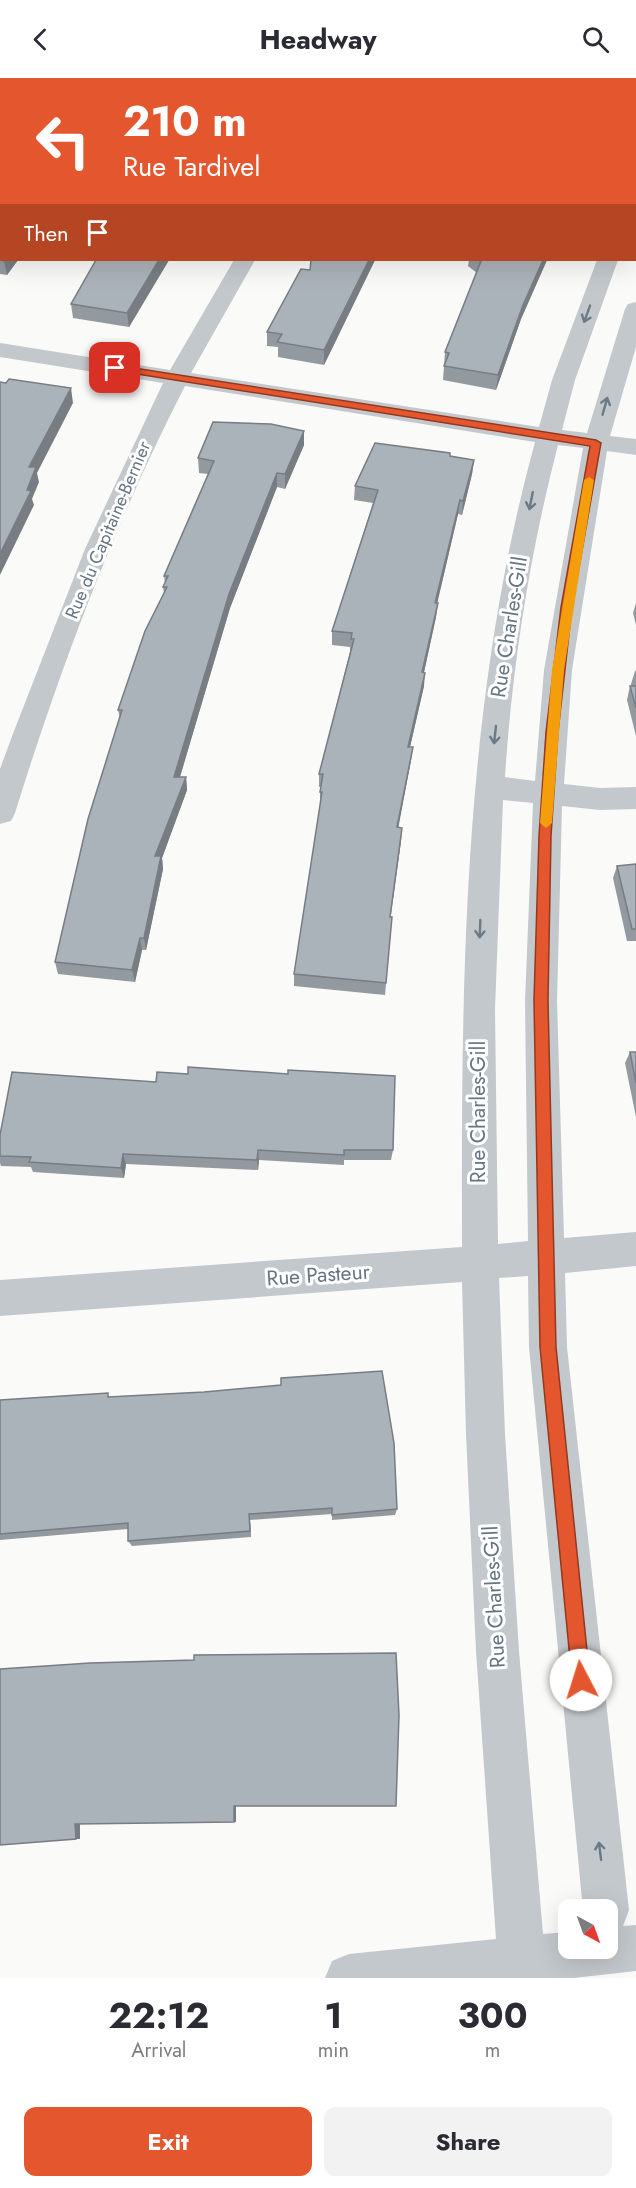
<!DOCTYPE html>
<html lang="en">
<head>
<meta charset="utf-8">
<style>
	body { margin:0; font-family:Jost,sans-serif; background:#f2f2f3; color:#2b2b33; height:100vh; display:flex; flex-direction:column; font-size:22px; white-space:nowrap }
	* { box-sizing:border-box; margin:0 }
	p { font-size:20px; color:#7c7c81 }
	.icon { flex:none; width:33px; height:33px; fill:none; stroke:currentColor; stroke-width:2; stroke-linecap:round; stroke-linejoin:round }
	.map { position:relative; height:1900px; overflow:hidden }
	.drawer { display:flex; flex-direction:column; background:#fff; flex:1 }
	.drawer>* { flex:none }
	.banner { position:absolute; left:0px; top:0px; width:636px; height:183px; box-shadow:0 6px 24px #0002; background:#e4572e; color:#fff; overflow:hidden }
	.needle { width:39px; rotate:139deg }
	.fabs { position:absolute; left:558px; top:1821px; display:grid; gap:12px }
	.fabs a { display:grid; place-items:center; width:60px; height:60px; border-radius:12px; background:#fff; box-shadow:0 6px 24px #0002; font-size:30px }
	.pin { position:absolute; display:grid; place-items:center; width:51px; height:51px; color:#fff; margin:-26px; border-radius:12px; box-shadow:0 3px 9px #0006 }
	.me { position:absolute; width:66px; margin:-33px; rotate:355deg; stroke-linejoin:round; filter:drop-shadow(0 0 4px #0008) }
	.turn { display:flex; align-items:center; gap:21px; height:126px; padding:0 24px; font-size:27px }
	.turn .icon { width:78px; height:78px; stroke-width:2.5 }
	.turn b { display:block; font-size:42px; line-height:51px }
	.then { display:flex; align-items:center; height:57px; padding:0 24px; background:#0003; gap:12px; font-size:22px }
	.eta { display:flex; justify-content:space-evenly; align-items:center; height:102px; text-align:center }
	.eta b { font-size:36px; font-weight:700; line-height:42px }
	.action { display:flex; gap:12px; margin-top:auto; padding:12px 24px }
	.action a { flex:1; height:69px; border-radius:12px; background:#e4572e; color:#fff; font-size:24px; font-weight:700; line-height:69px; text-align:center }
	.action a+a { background:#f2f2f3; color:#2b2b33 }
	header { display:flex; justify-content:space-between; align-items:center; height:78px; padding:0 24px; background:#fff; font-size:27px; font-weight:700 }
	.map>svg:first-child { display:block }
</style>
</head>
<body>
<header><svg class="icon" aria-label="back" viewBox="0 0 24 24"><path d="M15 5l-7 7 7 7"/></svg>Headway<svg class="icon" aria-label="search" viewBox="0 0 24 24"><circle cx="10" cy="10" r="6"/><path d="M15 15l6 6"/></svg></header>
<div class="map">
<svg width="636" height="1900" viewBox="0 0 636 1900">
	<rect width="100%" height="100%" fill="#fafaf8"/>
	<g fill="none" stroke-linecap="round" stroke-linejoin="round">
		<g fill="#c3c8cc" fill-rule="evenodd">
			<path d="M 19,0 L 37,0 L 18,2 Z"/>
			<path d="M 350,0 L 368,0 L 349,2 Z"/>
			<path d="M 2,32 L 2,44 L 0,45 L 0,33 Z"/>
			<path d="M 634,110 L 636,110 L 634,125 Z"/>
			<path d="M 234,182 L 255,182 L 191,295 L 539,349 L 552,302 L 597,182 L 618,182 L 575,302 L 562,352 L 587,355 L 625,231 L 628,226 L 636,224 L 636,269 L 610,358 L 636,361 L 636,377 L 607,373 L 572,592 L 564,706 L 600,710 L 636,709 L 636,731 L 600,732 L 562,728 L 557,923 L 564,1160 L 636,1154 L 636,1188 L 565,1195 L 567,1269 L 629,1832 L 623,1848 L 636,1847 L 636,1893 L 574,1900 L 325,1900 L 332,1883 L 349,1876 L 496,1861 L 476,1573 L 466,1356 L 462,1204 L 0,1238 L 0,1202 L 462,1169 C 461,899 463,626 535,364 L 185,308 C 115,444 60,590 15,735 L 11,743 L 0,746 L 0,691 L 14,653 L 85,471 L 163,305 L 0,279 L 0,265 L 170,292 ZM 558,367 L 583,370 L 544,592 L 535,703 L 505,699 C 512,588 530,475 558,367 ZM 503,722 L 533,725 L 525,923 L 528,1163 L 498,1166 L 495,931 ZM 528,1198 L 529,1269 L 583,1832 L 608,1832 L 608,1870 L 568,1870 L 568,1854 L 543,1856 L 519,1573 L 505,1356 L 499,1200 Z"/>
		</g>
	</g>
	<g fill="#929a9f">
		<path d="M 0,100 L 2,182 L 18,182 L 7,197 L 0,196 Z"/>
		<path d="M 96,182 L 169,182 L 129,249 L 73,240 L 71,226 Z"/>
		<path d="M 311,182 L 375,182 L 324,287 L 278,279 L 278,269 L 267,268 L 267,254 L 310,192 Z"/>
		<path d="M 469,182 L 547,182 L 521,241 L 496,312 L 443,302 L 445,274 L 477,195 L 468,188 Z"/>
		<path d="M 304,353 L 304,367 L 285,411 L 277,409 L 230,530 L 180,699 L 186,699 L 187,712 L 162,780 L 163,791 L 146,872 L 142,872 L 135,904 L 58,896 L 55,884 L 120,640 L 118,632 L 164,515 L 163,509 L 165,505 L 164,498 L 208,396 L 199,395 L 198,380 Z"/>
		<path d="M 450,378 L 474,382 L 472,396 L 462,437 L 458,436 L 437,525 L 436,539 L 424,594 L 424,608 L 410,669 L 413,669 L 411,682 L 398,749 L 401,763 L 390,839 L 392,839 L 385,917 L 294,908 L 294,896 L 320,727 L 320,714 L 321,709 L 319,709 L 319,696 L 350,574 L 350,569 L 332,567 L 332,553 L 373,425 L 354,422 L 355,408 Z"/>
		<path d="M 636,525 L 636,547 L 633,535 Z"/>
		<path d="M 636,592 L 636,658 L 627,622 L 630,608 L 631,608 L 631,606 L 635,593 Z"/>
		<path d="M 636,786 L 636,863 L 627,863 L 613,800 L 617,788 Z"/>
		<path d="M 630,974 L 636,974 L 636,1039 L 625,985 Z"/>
		<path d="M 0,1057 L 393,1072 L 391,1082 L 344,1082 L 344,1087 L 259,1082 L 258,1092 L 126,1086 L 124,1100 L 33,1094 L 31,1089 L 1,1088 L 0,1085 Z"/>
		<path d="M 110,1319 L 397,1431 L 395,1437 L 332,1442 L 332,1436 L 250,1442 L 251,1459 L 132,1468 L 128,1463 L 128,1451 L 0,1462 L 0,1322 Z"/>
	</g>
	<g fill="#777d82">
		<path d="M 133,0 L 145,0 L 144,2 L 132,2 Z"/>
		<path d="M 5,182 L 18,182 L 7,197 L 4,183 Z"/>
		<path d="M 159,182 L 169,182 L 129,249 L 127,235 Z"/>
		<path d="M 369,182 L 375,182 L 324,287 L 324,272 Z"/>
		<path d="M 543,182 L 547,182 L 521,241 L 496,312 L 498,297 L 523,227 Z"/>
		<path d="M 71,310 L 73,325 L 37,395 L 39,404 L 32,421 L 34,427 L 0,497 L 0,476 L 27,412 L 29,389 Z"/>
		<path d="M 304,353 L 304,367 L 285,411 L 285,396 Z"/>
		<path d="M 474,382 L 472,396 L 462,437 L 463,423 Z"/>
		<path d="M 277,395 L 277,409 L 230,530 L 176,712 L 174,699 L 229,516 Z"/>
		<path d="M 460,422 L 458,436 L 434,539 L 435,525 Z"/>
		<path d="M 438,525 L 436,539 L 421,608 L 422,594 Z"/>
		<path d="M 425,595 L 424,608 L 407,682 L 408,669 Z"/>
		<path d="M 413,669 L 411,682 L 396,762 L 397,749 Z"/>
		<path d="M 186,699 L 187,712 L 162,780 L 163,791 L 146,872 L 144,860 L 155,778 Z"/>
		<path d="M 402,750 L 401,763 L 389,851 L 390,839 Z"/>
		<path d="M 140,860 L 142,872 L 135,904 L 132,892 Z"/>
		<path d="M 258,1072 L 259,1082 L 258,1092 L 257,1082 Z"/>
		<path d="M 123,1076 L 126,1086 L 124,1100 L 121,1090 Z"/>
		<path d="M 249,1436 L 250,1442 L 251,1459 L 250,1453 Z"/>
		<rect x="234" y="1728" width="2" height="16"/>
		<path d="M 80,1745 L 80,1761 L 76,1761 L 75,1746 Z"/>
	</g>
	<g fill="#aab3b9" stroke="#777d82" stroke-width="1.5">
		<path d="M 79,0 L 133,0 L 132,2 L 79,2 Z"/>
		<path d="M 197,0 L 279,0 L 279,2 L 196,2 Z"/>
		<path d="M 419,0 L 633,0 L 632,2 L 419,2 Z"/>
		<path d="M 2,99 L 2,182 L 5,182 L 4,183 L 0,182 L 0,100 Z"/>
		<path d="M 96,182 L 159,182 L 127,235 L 71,226 Z"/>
		<path d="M 311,182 L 369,182 L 324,272 L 277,264 L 282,256 L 267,254 L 301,191 L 310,192 Z"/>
		<path d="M 479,182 L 543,182 L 523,227 L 498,297 L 444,288 L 449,275 L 445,274 L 481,183 Z"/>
		<path d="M 9,301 L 71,310 L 29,389 L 36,389 L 27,412 L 31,413 L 0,476 L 0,304 L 6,305 Z"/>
		<path d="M 213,344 L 271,346 L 304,353 L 285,396 L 277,395 L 229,516 L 174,699 L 186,699 L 155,778 L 161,778 L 144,860 L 140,860 L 132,892 L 55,884 L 88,741 L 122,632 L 118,632 L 145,553 L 167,509 L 163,509 L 168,498 L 164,498 L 214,383 L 198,380 Z"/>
		<path d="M 375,365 L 450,375 L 450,378 L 474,382 L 463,423 L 460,422 L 435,525 L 438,525 L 422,594 L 425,595 L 408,669 L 413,669 L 397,749 L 402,750 L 390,839 L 392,839 L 386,905 L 294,896 L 322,714 L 320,714 L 323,696 L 319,696 L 354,561 L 351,561 L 352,555 L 332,553 L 378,412 L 355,408 Z"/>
		<path d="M 630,608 L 636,608 L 636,630 Z"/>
		<path d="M 636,786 L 636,851 L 632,851 L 617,788 Z"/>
		<path d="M 630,974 L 636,974 L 636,1005 Z"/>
		<path d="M 188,989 L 288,996 L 288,992 L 395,998 L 393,1072 L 344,1072 L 344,1077 L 258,1072 L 257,1082 L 123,1076 L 121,1090 L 29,1084 L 31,1079 L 0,1078 L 0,1057 L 12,994 L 156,1004 L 157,994 L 188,996 Z"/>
		<path d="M 382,1293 L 394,1365 L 397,1431 L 332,1437 L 332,1430 L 249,1436 L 250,1453 L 128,1463 L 128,1445 L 0,1456 L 0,1322 L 108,1315 L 108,1319 L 204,1314 L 281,1307 L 281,1300 Z"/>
		<path d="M 396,1575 L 399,1637 L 396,1728 L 234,1728 L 234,1744 L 75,1746 L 76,1761 L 0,1767 L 0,1591 L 90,1585 L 194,1582 L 194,1577 Z"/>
	</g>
	<defs><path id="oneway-shaft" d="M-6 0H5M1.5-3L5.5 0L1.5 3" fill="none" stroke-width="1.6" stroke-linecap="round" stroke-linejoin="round" transform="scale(1.5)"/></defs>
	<g stroke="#6a7a87">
		<use href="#oneway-shaft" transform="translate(587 236) rotate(110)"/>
		<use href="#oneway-shaft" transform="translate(605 328) rotate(-74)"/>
		<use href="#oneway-shaft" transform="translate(531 423) rotate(101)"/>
		<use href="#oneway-shaft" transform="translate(495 657) rotate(96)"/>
		<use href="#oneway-shaft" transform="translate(480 851) rotate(92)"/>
		<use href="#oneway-shaft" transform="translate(600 1773) rotate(-97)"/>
	</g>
	<path fill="#e4572e" stroke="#94391e" stroke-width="1.5" d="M 115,287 L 596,362 L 601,365 L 572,529 L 558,654 L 551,758 L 548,922 L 556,1269 L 590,1602 L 587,1609 L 581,1611 L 575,1609 L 572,1602 L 540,1269 L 534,922 L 539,758 L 546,654 L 561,529 L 590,368 L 112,292 L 110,290 Z"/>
	<path fill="#f59e0b" d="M 589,399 L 594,402 L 564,592 L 552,745 L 546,750 L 540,745 L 552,592 L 584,402 Z"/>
	<g text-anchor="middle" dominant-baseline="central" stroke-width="6" stroke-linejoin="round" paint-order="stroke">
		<g font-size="18" fill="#657683" stroke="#fff">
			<text transform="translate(108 452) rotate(-67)">Rue du Capitaine-Bernier</text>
		</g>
		<g font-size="21" fill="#657683" stroke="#fff">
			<text transform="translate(509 549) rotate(-81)">Rue Charles-Gill</text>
			<text transform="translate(478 1034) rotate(-90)">Rue Charles-Gill</text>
			<text transform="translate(318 1197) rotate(-4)">Rue Pasteur</text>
			<text transform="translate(494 1519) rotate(-93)">Rue Charles-Gill</text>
		</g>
	</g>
</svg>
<div class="fabs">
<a><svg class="needle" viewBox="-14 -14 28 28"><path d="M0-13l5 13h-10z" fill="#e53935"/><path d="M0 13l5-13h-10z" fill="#7c7c81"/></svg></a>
</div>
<div class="pin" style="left:115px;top:290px;background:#d93025"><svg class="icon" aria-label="arrive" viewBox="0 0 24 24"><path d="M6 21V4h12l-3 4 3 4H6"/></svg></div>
<svg class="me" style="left:581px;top:1602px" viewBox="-20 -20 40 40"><circle r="19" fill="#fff"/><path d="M0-13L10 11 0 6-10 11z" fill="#e4572e"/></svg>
<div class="banner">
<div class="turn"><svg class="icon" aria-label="left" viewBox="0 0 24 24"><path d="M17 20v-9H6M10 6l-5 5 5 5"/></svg><div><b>210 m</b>Rue Tardivel</div></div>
<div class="then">Then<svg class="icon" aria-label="arrive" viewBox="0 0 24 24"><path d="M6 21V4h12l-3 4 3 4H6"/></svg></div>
</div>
</div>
<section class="drawer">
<div class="eta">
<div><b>22:12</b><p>Arrival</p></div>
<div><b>1</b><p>min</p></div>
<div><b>300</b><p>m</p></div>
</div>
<div class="action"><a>Exit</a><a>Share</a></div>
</section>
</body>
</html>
